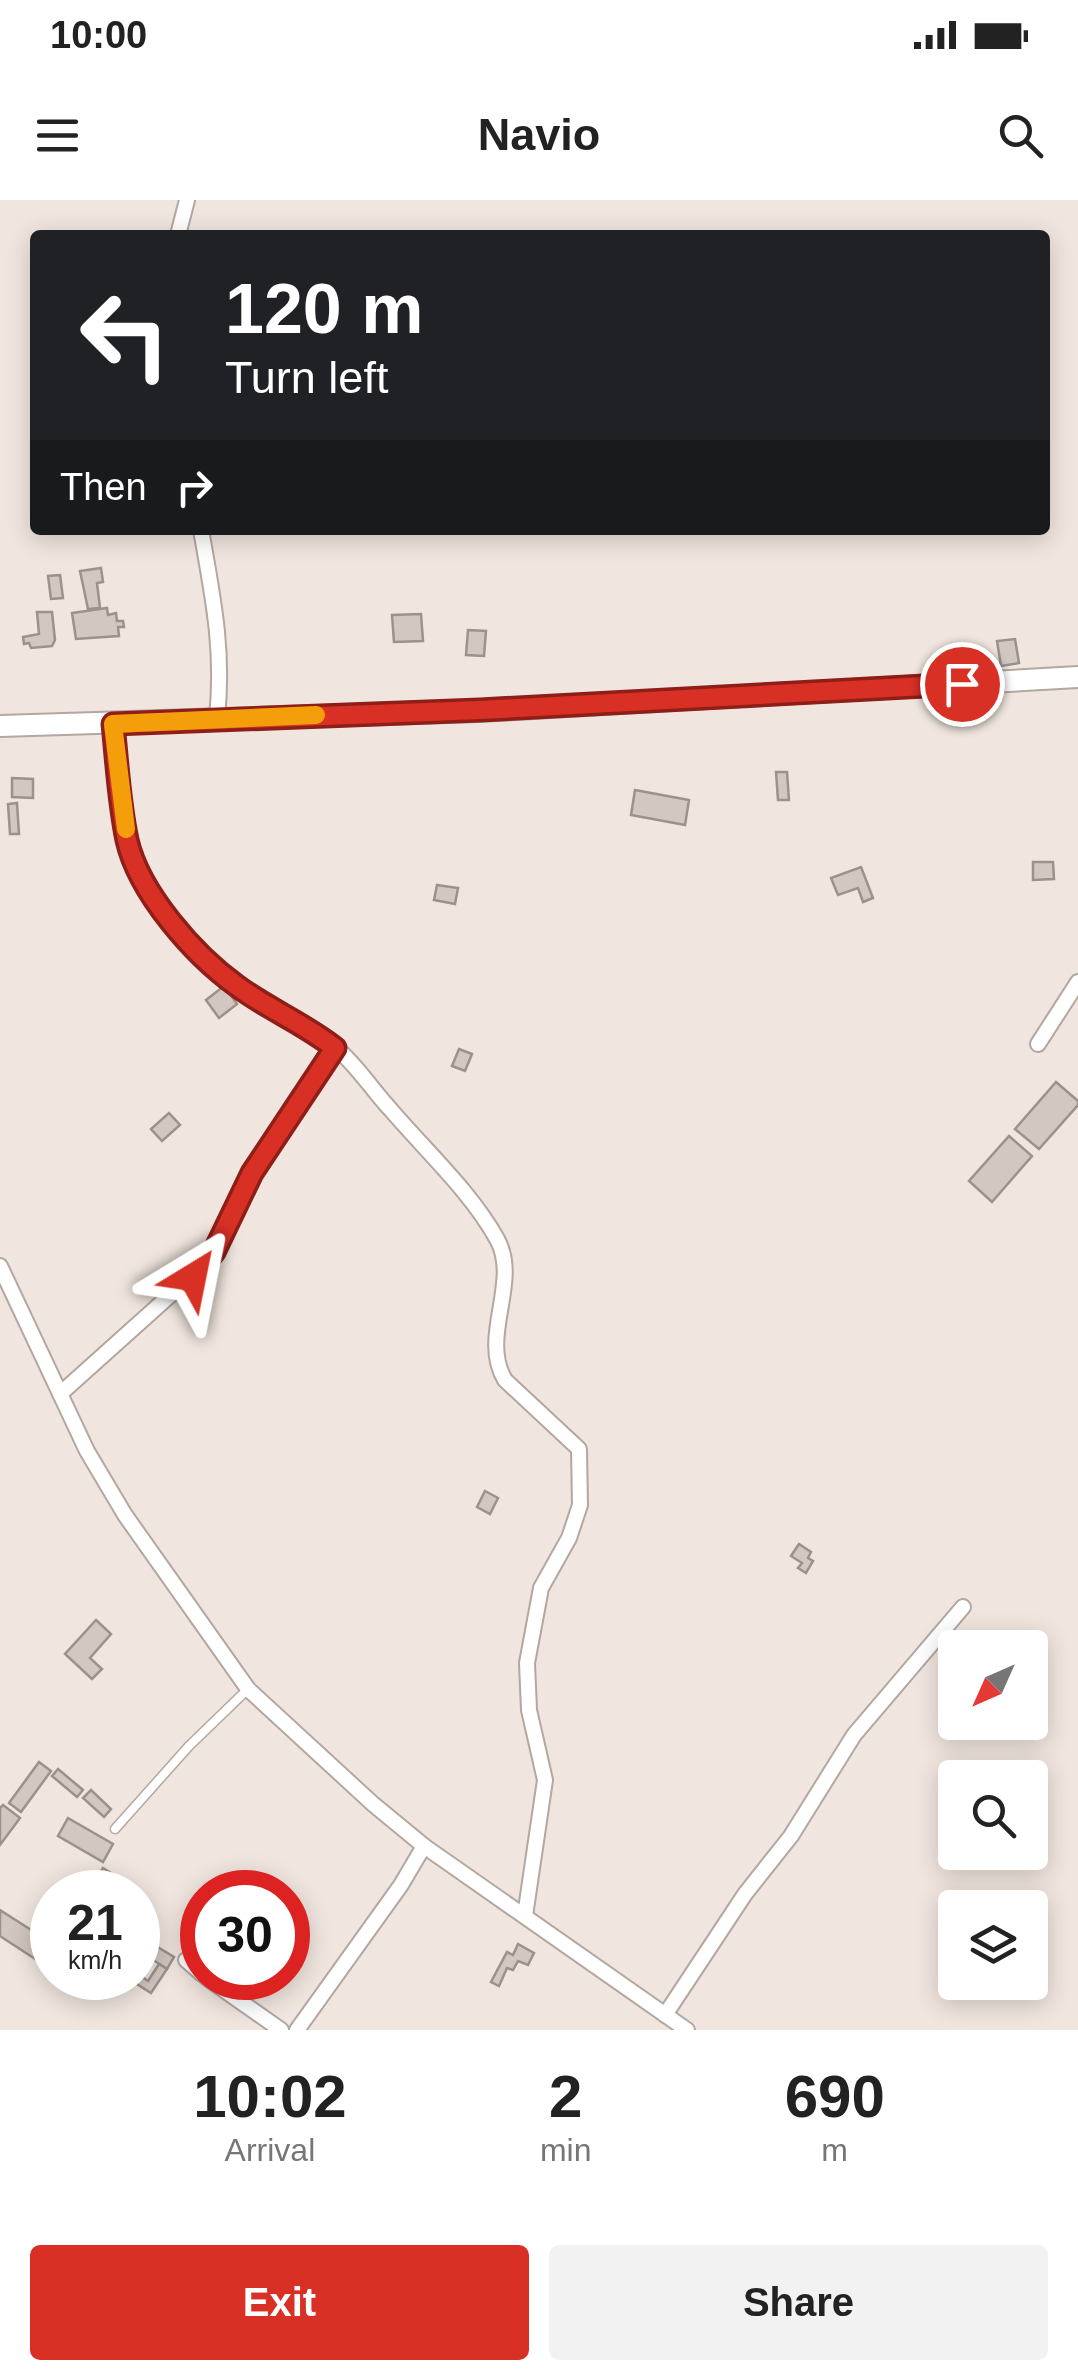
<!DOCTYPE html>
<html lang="en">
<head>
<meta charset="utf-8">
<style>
	body { margin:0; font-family:Arial,sans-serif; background:#f2f2f2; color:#222; height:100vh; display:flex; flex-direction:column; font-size:38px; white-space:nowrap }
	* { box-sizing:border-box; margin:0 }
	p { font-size:32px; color:#767676 }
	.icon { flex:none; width:55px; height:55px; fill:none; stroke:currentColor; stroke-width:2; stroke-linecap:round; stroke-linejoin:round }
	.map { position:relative; height:1830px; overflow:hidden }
	.side { display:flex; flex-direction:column; background:#fff; flex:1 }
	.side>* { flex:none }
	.banner { position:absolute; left:30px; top:30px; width:1020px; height:305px; border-radius:10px; box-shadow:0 5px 25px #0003; background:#202124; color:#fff; overflow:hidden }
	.needle { width:65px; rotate:225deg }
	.tools { position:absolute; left:938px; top:1430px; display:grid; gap:20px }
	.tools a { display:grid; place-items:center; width:110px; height:110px; border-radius:10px; background:#fff; box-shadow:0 5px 25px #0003; font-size:50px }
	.speed { position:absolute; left:30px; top:1670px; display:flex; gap:20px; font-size:50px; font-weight:700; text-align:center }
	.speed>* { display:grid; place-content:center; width:130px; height:130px; border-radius:50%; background:#fff; box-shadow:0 5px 25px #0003; line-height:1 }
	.speed small { font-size:25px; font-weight:400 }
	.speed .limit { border:15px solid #d22; background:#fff; color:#111 }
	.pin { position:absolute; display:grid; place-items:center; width:85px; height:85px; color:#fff; margin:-42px; border:5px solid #fff; border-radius:50%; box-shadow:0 2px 10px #0007 }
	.me { position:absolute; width:110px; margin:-55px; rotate:35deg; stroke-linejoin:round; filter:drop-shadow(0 0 8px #0008) }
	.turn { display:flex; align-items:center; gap:35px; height:210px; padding:0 30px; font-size:45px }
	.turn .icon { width:130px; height:130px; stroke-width:2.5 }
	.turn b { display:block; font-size:70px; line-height:85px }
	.then { display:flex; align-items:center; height:95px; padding:0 30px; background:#0003; gap:20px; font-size:38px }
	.eta { display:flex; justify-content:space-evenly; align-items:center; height:170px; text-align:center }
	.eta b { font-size:60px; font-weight:700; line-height:70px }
	.primary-button { display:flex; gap:20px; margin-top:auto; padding:20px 30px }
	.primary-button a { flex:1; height:115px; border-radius:10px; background:#d93025; color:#fff; font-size:40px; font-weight:700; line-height:115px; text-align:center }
	.primary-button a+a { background:#f2f2f2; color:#222 }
	.status { display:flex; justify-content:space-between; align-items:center; height:70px; padding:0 50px; background:#fff; direction:ltr }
	.status svg { height:28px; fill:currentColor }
	header { display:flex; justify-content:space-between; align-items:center; height:130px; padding:0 30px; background:#fff; font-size:45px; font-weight:700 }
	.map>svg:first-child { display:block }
</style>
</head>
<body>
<div class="status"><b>10:00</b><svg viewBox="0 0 49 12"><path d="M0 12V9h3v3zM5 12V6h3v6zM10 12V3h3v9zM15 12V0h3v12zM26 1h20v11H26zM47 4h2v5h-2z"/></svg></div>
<header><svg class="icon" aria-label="menu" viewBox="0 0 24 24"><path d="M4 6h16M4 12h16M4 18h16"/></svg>Navio<svg class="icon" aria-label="search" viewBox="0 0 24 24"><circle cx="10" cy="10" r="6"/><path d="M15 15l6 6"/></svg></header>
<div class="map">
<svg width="1078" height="1830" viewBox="0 0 1078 1830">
	<rect width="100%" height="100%" fill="#f1e6df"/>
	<g fill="#d3c8c1" stroke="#9c928b" stroke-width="2.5">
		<path d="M 101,368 L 103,382 L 97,383 L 100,408 L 88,409 L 80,371 Z"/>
		<path d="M 60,375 L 63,398 L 51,399 L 48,376 Z"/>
		<path d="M 107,408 L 108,415 L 116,413 L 117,421 L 123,421 L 124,427 L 118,427 L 119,436 L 76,439 L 72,413 Z"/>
		<path d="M 37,412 L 52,412 L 55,440 L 52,446 L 31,448 L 29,443 L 24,444 L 23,437 L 39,434 Z"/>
		<path d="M 421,414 L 423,441 L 394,442 L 392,415 Z"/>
		<path d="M 468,430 L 486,431 L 484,456 L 466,455 Z"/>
		<path d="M 1015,439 L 1019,463 L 1001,466 L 997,441 Z"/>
		<path d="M 776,572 L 787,572 L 789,600 L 778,600 Z"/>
		<path d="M 12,578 L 33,579 L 33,598 L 12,597 Z"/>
		<path d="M 635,590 L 689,600 L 685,625 L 631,615 Z"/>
		<path d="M 17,603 L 19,634 L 10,634 L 8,604 Z"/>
		<path d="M 1033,662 L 1053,662 L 1054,679 L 1033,680 Z"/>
		<path d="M 861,667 L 873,698 L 863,702 L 858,688 L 838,695 L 831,678 Z"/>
		<path d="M 437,685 L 458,688 L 455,704 L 434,700 Z"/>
		<path d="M 224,786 L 237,804 L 219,818 L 206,800 Z"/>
		<path d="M 459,849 L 472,854 L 465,871 L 452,866 Z"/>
		<path d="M 1056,882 L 1078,901 L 1078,905 L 1039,949 L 1015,929 Z"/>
		<path d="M 169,913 L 180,925 L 162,941 L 151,929 Z"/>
		<path d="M 1009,936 L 1032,956 L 992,1002 L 969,981 Z"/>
		<path d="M 485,1291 L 498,1298 L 490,1314 L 477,1307 Z"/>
		<path d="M 799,1344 L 811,1352 L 808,1358 L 813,1361 L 806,1373 L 798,1368 L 802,1363 L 791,1356 Z"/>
		<path d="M 96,1420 L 111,1434 L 90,1458 L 102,1469 L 92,1479 L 65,1454 Z"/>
		<path d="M 39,1562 L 51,1571 L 21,1612 L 9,1603 Z"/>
		<path d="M 58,1569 L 83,1590 L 77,1597 L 52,1576 Z"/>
		<path d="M 91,1590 L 111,1609 L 104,1617 L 83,1598 Z"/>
		<path d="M 3,1605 L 20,1618 L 0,1645 L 0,1608 Z"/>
		<path d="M 68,1618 L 113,1644 L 103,1662 L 58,1636 Z"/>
		<path d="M 103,1668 L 119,1678 L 110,1692 L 87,1692 Z"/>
		<path d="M 0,1710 L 47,1740 L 43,1746 L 52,1752 L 52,1770 L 0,1736 Z"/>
		<path d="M 151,1743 L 174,1757 L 167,1769 L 144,1754 Z"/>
		<path d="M 518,1744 L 534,1753 L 528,1765 L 518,1761 L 513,1770 L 507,1768 L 499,1786 L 491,1782 L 507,1752 L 513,1755 Z"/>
		<path d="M 144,1754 L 151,1759 L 141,1776 L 148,1781 L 159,1764 L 167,1769 L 151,1793 L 129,1779 L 138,1778 L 138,1764 Z"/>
	</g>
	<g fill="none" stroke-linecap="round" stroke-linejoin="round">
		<defs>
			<path id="lane" d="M 115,1629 L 189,1546 L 248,1489"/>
			<g id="street">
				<path d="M 178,35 L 187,0"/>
				<path d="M 201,330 C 213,398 224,449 217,518"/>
				<path d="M 113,524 C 118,570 117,624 137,666 C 159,713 196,758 239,788 C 270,810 306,823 336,848 C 357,865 372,890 391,910 C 427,952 470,991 497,1039 C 521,1082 479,1137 505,1180 L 579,1249 L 580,1305 L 569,1338 L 541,1388 L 527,1463 L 529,1510 L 545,1580 L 525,1716"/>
				<path d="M 1038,844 L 1078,782"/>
				<path d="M 0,1066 L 87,1251 L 125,1315 L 248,1489 L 373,1604 L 424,1646 L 687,1830"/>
				<path d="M 60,1194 L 206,1063 L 219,1043 L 252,973 L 335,847"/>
				<path d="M 186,1760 L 202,1774"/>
				<path d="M 207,1778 L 281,1830"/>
				<path d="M 665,1815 L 745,1694 L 791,1636 L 854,1535 L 963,1407"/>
				<path d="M 297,1830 L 401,1685 L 424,1646"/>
			</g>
			<path id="secondary" d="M 0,526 L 480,511 L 1078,477"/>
		</defs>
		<use href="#lane" stroke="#b2a7a1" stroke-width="11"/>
		<use href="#street" stroke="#b2a7a1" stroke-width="18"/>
		<use href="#secondary" stroke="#b2a7a1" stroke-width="24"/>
		<use href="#lane" stroke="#fff" stroke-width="8"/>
		<use href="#street" stroke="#fff" stroke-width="14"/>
		<use href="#secondary" stroke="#fff" stroke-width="20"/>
	</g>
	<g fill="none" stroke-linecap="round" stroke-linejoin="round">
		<defs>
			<path id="route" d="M 193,1077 L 214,1052 L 252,973 L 335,848 C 303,823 268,809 237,786 C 194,755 139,693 127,640 C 119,602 117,562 113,524 L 480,510 L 962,484"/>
		</defs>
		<use href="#route" stroke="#8d1f18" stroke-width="25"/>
		<use href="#route" stroke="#d93025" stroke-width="18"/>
		<path stroke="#f59e0b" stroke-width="18" d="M 126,629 L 113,524 L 316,515"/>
	</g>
</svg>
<div class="tools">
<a><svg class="needle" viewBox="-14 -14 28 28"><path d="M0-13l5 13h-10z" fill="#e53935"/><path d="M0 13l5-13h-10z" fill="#767676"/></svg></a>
<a><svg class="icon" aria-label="search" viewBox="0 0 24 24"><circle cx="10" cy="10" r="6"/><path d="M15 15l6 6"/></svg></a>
<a><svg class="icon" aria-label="layers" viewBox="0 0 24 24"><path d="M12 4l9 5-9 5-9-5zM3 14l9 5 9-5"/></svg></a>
</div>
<div class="speed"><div>21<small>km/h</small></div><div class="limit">30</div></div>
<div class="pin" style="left:962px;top:484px;background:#d93025"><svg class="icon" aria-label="arrive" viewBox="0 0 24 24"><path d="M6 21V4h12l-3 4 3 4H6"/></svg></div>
<svg class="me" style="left:193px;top:1077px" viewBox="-20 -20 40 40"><path d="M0-17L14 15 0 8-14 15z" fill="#d93025" stroke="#fff" stroke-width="4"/></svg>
<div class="banner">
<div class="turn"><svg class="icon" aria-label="left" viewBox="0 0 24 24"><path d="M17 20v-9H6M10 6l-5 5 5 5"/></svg><div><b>120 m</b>Turn left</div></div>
<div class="then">Then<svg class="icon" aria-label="right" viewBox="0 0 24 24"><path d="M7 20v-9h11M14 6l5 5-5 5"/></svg></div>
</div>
</div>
<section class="side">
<div class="eta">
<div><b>10:02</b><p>Arrival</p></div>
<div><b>2</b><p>min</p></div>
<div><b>690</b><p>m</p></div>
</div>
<div class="primary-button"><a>Exit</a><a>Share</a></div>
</section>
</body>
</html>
